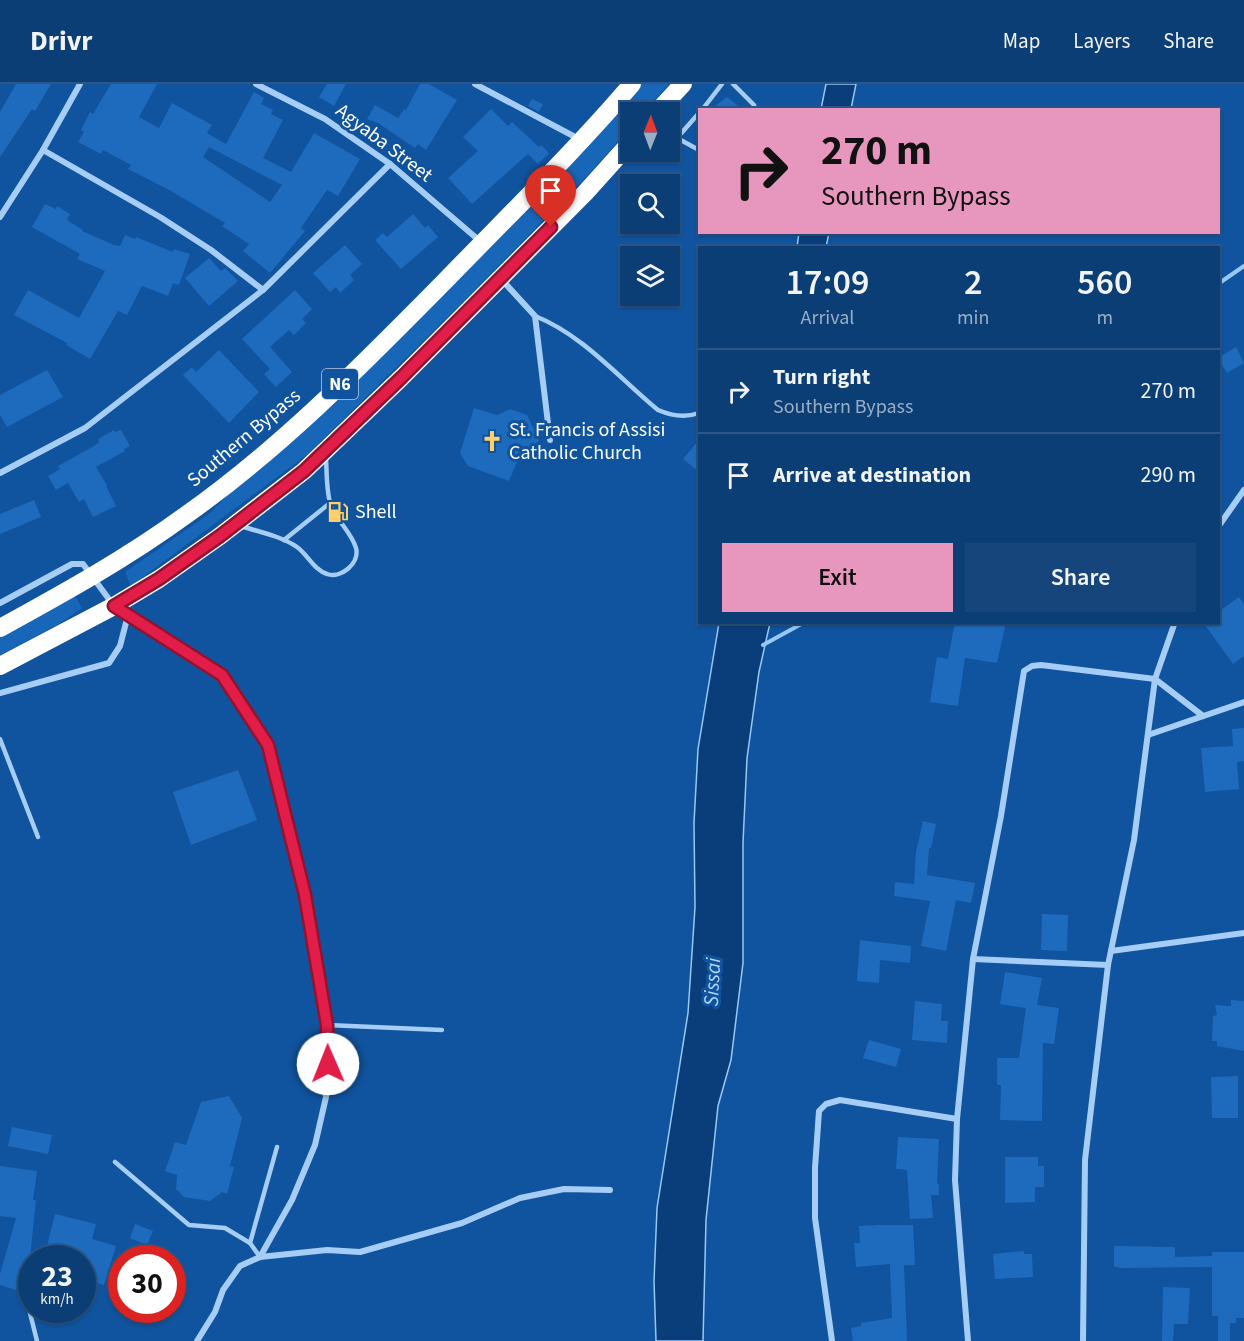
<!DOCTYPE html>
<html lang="en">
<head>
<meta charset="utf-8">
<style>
	body { margin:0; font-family:"Source Sans 3",sans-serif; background:#15457b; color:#f1f3f6; height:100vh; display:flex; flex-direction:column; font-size:22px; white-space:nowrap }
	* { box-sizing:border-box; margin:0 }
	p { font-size:20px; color:#9aaec5 }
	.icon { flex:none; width:33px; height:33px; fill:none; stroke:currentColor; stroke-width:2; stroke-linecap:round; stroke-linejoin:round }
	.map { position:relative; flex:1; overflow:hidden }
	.panel { position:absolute; left:698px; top:162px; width:522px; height:378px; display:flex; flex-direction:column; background:#0c3e76; border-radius:0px; box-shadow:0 2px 4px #0004,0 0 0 2px #2c5788 }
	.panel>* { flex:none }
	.top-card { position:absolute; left:698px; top:24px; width:522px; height:126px; border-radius:0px; box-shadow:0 2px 4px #0004,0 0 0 2px #2c5788; background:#e797bd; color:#111; overflow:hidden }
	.needle { width:39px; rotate:1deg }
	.tools { position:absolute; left:620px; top:18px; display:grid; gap:12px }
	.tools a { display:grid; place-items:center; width:60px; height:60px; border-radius:0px; background:#0c3e76; box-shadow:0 2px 4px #0004,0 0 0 2px #2c5788; font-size:30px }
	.speed { position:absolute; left:18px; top:1161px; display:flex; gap:12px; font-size:30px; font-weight:700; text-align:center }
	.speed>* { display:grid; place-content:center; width:78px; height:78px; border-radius:50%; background:#0c3e76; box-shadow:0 2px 4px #0004,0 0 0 2px #2c5788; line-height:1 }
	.speed small { font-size:15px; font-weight:400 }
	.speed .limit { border:9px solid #d22; background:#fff; color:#111 }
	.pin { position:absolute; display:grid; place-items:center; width:51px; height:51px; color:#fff; margin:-62px -26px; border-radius:50% 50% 50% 0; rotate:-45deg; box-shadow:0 0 6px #0007 }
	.pin .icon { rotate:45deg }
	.me { position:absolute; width:66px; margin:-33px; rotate:359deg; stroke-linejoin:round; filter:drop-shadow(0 0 4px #0008) }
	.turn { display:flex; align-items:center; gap:21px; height:126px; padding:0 24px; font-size:27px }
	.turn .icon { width:78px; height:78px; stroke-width:2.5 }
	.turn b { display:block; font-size:42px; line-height:51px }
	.eta { display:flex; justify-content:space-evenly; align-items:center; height:102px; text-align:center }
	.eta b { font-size:36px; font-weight:600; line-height:42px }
	.cta { display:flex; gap:12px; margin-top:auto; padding:12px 24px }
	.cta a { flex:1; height:69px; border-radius:0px; background:#e797bd; color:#111; font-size:24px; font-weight:600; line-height:69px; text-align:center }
	.cta a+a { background:#15457b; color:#f1f3f6 }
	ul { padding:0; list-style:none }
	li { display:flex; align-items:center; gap:18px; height:84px; padding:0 24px; border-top:2px solid #2c5788 }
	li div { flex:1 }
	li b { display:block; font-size:22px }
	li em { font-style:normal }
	header { display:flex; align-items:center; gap:36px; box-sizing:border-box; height:84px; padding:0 30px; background:#0c3e76; border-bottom:2px solid #2c5788 }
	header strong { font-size:28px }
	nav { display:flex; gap:33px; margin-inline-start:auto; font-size:21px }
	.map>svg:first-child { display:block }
</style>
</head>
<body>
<header>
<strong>Drivr</strong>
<nav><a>Map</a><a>Layers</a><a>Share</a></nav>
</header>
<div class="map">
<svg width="1244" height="1257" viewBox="0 0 1244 1257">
	<rect width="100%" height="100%" fill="#10539e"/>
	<g fill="#1866b8">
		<path d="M 635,0 L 669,0 L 644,28 L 630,28 L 630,44 L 587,92 L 464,217 L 308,370 L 131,502 L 125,488 L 209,430 Z"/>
		<path d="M 74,510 L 82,524 L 59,540 L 0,571 L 0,550 Z"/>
	</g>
	<g fill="#0a3e7a" stroke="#98c8f8" stroke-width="1.5">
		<path d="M 826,0 L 856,0 L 851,25 L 821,25 Z"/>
		<path d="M 799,149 L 829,149 L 826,163 L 797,163 Z"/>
		<path d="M 719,539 L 770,539 L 759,588 L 747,674 L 743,759 L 743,879 L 731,976 L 718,1022 L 706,1136 L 703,1257 L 656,1257 L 654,1197 L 657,1124 L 688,929 L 695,823 L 694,739 L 698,665 Z"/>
	</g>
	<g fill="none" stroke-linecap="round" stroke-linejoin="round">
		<g stroke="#98c8f8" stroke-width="4">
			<path d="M 1218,200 L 1244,182"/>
			<path d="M 763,561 L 805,538"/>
		</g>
	</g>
	<g fill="#1e6bbd" fill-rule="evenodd">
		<path d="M 16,0 L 51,0 L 35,27 L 32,25 L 0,73 L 0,28 Z"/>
		<path d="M 111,0 L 157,0 L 139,33 L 159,44 L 172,19 L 212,41 L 207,49 L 226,60 L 254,8 L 264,14 L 261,20 L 273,26 L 271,30 L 283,36 L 263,74 L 291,88 L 314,49 L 360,75 L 338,112 L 327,106 L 301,144 L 305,147 L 270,189 L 243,167 L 249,160 L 222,142 L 225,139 L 171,107 L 128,85 L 131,81 L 103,66 L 101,70 L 78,58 L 84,48 L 81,46 L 90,28 L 93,30 ZM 209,63 L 282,101 L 270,118 L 203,73 Z"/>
		<path d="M 327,0 L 346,0 L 334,22 L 319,13 Z"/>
		<path d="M 420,0 L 429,0 L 457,16 L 426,66 L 418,60 L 415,64 L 378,39 L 367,35 L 375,21 L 398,34 L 404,25 L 406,26 Z"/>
		<path d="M 727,13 L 743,26 L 710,26 Z"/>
		<path d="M 532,15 L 543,20 L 539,28 L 528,22 Z"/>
		<path d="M 491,25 L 508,42 L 512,38 L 539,63 L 541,61 L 549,69 L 538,80 L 528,70 L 472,120 L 448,94 L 478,67 L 463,53 Z"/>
		<path d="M 45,120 L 56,125 L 57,122 L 70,130 L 67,136 L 83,146 L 82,147 L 114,161 L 120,162 L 125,151 L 135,155 L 136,153 L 173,168 L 174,165 L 190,170 L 179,201 L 173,199 L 168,212 L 142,202 L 127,231 L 118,227 L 90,275 L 66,261 L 67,259 L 14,231 L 28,206 L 79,234 L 105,187 L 77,175 L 80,170 L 32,143 Z"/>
		<path d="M 413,130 L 425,144 L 428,141 L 438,153 L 401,185 L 375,156 L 383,149 L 387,153 Z"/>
		<path d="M 345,161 L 362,180 L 350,191 L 354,196 L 340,209 L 336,203 L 330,208 L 313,189 Z"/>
		<path d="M 209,174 L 221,187 L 225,184 L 238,197 L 209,222 L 185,194 Z"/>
		<path d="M 295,206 L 312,225 L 302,235 L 306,239 L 294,251 L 289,246 L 270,263 L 292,288 L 276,303 L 264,290 L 270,285 L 242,255 Z"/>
		<path d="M 1236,263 L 1244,279 L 1227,289 L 1218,274 Z"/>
		<path d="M 219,266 L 259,308 L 229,339 L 183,291 L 192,283 L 196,288 Z"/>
		<path d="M 47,286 L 63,313 L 7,343 L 0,331 L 0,311 Z"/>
		<path d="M 474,324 L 497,331 L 510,325 L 527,331 L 539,356 L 529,373 L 517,378 L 509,397 L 468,382 L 460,369 Z"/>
		<path d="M 114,346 L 115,348 L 121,346 L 130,362 L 124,365 L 125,367 L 96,383 L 107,401 L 106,402 L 116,422 L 93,433 L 84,415 L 79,418 L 68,399 L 56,406 L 48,392 L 60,385 L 58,382 L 94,362 L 99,358 L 98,355 Z"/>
		<path d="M 699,356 L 699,388 L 683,375 Z"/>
		<path d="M 34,416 L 41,433 L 0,450 L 0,430 Z"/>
		<path d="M 1239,513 L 1244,520 L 1244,572 L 1233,580 L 1203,538 L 1218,538 L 1218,528 Z"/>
		<path d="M 955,538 L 1006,538 L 997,579 L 965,574 L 958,622 L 930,618 L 937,573 L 948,575 Z"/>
		<path d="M 1244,644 L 1244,677 L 1237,678 L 1239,705 L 1205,708 L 1201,664 L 1233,662 L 1232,645 Z"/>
		<path d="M 238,686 L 257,736 L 191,761 L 173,708 Z"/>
		<path d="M 923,737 L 936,740 L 931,764 L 929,764 L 927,791 L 975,799 L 971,819 L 956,816 L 946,867 L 921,862 L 930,817 L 894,812 L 895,798 L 914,800 L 916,768 Z"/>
		<path d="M 1042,830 L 1068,831 L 1067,867 L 1041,866 Z"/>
		<path d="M 860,856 L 911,862 L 910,879 L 880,876 L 879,899 L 857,897 Z"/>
		<path d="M 1005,888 L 1042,894 L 1037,921 L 1059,924 L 1054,960 L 1043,959 L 1042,1037 L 1000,1036 L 1001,1001 L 997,1001 L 997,974 L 1019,974 L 1026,924 L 1000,920 Z"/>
		<path d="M 1231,916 L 1244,917 L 1244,967 L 1217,962 L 1217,957 L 1212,957 L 1213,932 L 1217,931 L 1215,921 L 1231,922 Z"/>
		<path d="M 915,917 L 942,920 L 941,937 L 948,937 L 947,959 L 912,956 Z"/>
		<path d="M 869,956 L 901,965 L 896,983 L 863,974 Z"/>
		<path d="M 1238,992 L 1238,1034 L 1212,1034 L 1211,993 Z"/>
		<path d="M 229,1012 L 242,1034 L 230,1082 L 234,1083 L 227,1110 L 222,1108 L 210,1117 L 184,1113 L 176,1105 L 177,1091 L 165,1087 L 175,1058 L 186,1061 L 201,1018 Z"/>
		<path d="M 12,1043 L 52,1051 L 48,1070 L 8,1062 Z"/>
		<path d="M 898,1053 L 939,1055 L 937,1100 L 939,1099 L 939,1111 L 931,1111 L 933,1134 L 910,1135 L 907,1086 L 896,1085 Z"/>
		<path d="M 1005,1073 L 1038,1073 L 1038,1082 L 1044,1082 L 1044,1103 L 1035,1103 L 1035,1118 L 1005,1119 Z"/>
		<path d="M 0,1082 L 37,1087 L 33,1116 L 36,1116 L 30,1174 L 25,1174 L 16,1206 L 0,1201 L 0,1190 L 16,1134 L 0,1132 Z"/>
		<path d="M 55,1130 L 96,1140 L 92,1155 L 116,1162 L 104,1201 L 82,1194 L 82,1174 L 44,1174 Z"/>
		<path d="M 135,1140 L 153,1147 L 147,1161 L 130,1154 Z"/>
		<path d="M 880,1141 L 913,1141 L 915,1181 L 904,1181 L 907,1257 L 853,1257 L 851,1244 L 861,1242 L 861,1239 L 892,1234 L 890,1180 L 856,1183 L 854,1159 L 860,1159 L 859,1142 Z"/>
		<path d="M 1114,1162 L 1175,1163 L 1175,1173 L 1212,1172 L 1212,1168 L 1244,1168 L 1244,1234 L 1236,1234 L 1236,1239 L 1230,1239 L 1230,1257 L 1218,1257 L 1218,1232 L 1212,1232 L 1212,1183 L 1120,1184 L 1114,1182 Z"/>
		<path d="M 1024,1167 L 1024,1170 L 1032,1170 L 1033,1193 L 995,1195 L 993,1170 Z"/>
		<path d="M 1163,1203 L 1190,1204 L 1188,1240 L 1174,1240 L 1173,1257 L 1162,1257 Z"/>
	</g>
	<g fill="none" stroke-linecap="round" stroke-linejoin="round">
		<g stroke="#a6cdf5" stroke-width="4.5">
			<path d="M 733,0 L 754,21 L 755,26"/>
			<path d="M 702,26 L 722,0"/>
			<path d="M 677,54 L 699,66"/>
			<path d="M 669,56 L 677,54 L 699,29"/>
			<path d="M 535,232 C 583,251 619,294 658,326 C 672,332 685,334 699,329"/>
			<path d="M 241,442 C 259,448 281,452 297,463 C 308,471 314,486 327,490 C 341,495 360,479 356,464 C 352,450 339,438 332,425 C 326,411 327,390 326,375"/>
			<path d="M 284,456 L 330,419"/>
			<path d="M 0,655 L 38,753"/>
			<path d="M 327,941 L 442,946"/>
			<path d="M 115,1078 L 189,1141 L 225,1144 L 250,1159 L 260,1173"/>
			<path d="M 250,1159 L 277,1063"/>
			<path d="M 30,1229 L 37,1257"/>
		</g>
		<g stroke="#a6cdf5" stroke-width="6">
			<path d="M 256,0 L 325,35 L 390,80 L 481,158"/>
			<path d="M 475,0 L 579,55"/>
			<path d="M 43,66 L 160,133 L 211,166 L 263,206"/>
			<path d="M 0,133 L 43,66 L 80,0"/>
			<path d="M 502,196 L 535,232 L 550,356"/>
			<path d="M 0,389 L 85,344 L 263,206 L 390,80"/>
			<path d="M 1218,443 L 1244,406"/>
			<path d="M 0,519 L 72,480 L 83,480 L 114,522 L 222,591 L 268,661 L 305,811 L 329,963 L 326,1013 L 315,1061 L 292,1116 L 260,1173"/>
			<path d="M 0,609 L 109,579 L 120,562 L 128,531"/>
			<path d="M 1148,651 L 1244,618"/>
			<path d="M 1111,867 L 1244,849"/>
			<path d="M 973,875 L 1108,881"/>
			<path d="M 197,1257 L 215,1228 L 223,1206 L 240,1182 L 260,1173 L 327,1166 L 360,1168 L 462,1139 L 520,1114 L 564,1105 L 610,1106"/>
			<path d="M 832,1257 L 815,1134 L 815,1084 L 819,1027 L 826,1020 L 840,1016 L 957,1035"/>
			<path d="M 968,1257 L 955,1096 L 957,1035 L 973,875 L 1001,732 L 1024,587 L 1032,582 L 1041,581 L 1155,595 L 1203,632"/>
			<path d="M 1083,1257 L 1085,1076 L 1108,881 L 1134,756 L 1155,595 L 1175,538"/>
		</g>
		<g stroke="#fff" stroke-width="18">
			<path d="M 657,28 L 683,0"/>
			<path d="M 0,544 C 64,509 127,474 186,431 C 281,364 363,280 445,197 C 508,132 573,69 632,0"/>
			<path d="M 0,582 L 114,522 L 159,495 L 220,452 L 304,387 L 402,293 L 585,109 L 630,59"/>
		</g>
	</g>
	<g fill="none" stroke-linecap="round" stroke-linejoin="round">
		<defs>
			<path id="route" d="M 328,980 L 327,941 L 305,811 L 268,661 L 222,591 L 114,522 L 159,495 L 220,452 L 304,387 L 402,293 L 551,143"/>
		</defs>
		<use href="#route" stroke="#92132f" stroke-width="15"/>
		<use href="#route" stroke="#e11d48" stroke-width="10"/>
	</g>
	<defs>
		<symbol id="church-bare" viewBox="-9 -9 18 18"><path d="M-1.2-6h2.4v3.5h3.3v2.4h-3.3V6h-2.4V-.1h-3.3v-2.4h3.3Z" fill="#ffcf6a" stroke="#10539e" stroke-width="2.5" paint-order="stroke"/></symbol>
		<symbol id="fuel-bare" viewBox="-9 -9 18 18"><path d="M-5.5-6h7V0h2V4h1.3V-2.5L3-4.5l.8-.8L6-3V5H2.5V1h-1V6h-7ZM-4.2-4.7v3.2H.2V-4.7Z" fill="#ffcf6a" stroke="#10539e" stroke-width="2.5" paint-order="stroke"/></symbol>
	</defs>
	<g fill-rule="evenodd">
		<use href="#church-bare" x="477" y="342" width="30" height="30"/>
		<use href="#fuel-bare" x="323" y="413" width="30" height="30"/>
	</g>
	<g text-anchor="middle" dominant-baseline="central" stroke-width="6" stroke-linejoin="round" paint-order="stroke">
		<rect fill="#10539e" stroke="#b7cbe2" stroke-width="1.5" x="322" y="285" width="36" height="30" rx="4.5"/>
		<g font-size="18" font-weight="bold" fill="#fff">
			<text x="340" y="300">N6</text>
		</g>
		<g font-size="20" fill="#fff" stroke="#10539e">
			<text transform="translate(384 59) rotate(37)">Agyaba Street</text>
			<text transform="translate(244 354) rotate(-40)">Southern Bypass</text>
		</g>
		<g font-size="20" fill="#fff" stroke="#10539e" text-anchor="start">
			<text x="509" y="346">St. Francis of Assisi<tspan x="509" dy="23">Catholic Church</tspan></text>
			<text x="355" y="428">Shell</text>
		</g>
		<g font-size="21" font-style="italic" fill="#b3d7fb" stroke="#10539e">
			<text transform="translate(712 898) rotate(-87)">Sissai</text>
		</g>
	</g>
</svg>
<div class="tools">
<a><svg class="needle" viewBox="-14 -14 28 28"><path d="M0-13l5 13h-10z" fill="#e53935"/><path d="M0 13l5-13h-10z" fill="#9aaec5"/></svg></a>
<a><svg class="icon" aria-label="search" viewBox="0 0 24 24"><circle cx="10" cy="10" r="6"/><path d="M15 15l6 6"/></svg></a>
<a><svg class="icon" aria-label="layers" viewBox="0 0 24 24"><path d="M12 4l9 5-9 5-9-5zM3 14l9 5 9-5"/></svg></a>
</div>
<div class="speed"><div>23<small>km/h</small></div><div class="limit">30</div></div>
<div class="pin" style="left:551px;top:143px;background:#d93025"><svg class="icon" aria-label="arrive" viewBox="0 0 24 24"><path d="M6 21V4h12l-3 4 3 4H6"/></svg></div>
<svg class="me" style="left:328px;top:980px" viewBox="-20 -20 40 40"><circle r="19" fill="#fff"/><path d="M0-13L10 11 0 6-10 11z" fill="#e11d48"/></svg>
<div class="top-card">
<div class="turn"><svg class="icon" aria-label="right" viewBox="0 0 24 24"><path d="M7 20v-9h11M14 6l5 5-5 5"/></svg><div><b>270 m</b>Southern Bypass</div></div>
</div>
<section class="panel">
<div class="eta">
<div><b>17:09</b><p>Arrival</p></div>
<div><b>2</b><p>min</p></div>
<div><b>560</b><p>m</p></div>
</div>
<ul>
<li><svg class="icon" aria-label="right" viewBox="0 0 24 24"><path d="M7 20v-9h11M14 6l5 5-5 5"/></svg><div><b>Turn right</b><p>Southern Bypass</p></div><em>270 m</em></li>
<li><svg class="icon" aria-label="arrive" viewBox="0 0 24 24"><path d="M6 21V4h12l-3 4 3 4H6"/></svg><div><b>Arrive at destination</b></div><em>290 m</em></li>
</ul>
<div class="cta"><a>Exit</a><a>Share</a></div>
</section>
</div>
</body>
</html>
